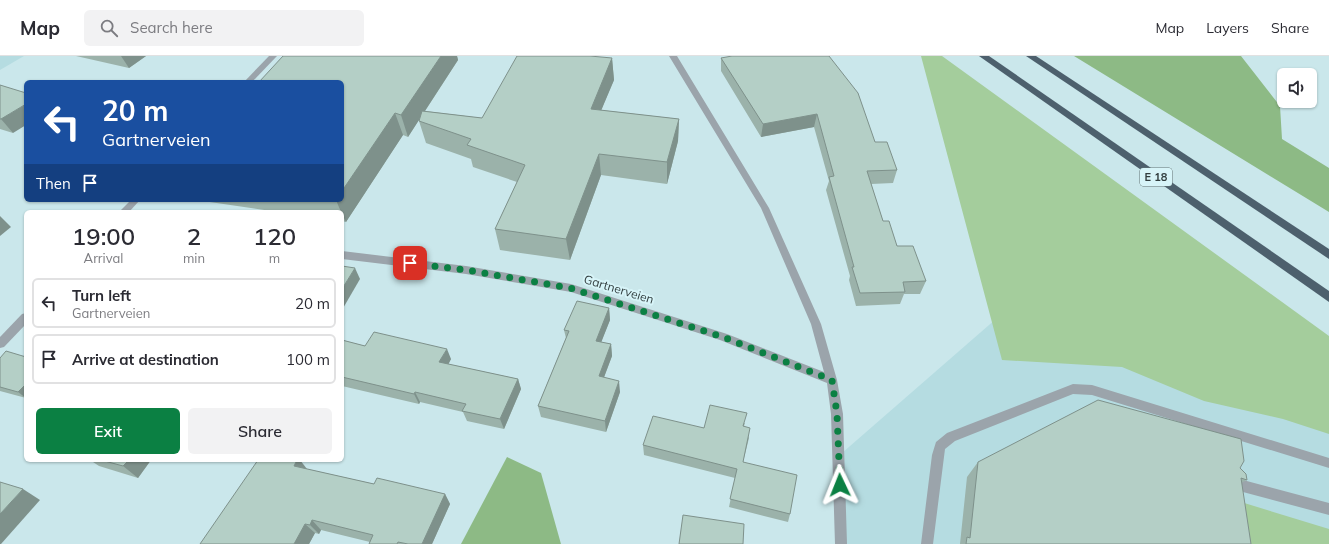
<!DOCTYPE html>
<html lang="en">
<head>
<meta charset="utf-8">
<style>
	body { margin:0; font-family:Mulish,sans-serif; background:#f2f2f3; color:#2b2b33; height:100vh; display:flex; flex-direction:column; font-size:15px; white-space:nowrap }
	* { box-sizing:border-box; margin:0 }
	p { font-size:13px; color:#7c7c81 }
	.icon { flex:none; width:22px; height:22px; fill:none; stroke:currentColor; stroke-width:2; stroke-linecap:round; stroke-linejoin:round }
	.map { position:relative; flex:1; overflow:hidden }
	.details { position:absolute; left:24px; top:154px; width:320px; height:252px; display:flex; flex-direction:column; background:#fff; border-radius:6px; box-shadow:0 1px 3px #0004 }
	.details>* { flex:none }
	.hud { position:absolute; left:24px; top:24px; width:320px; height:122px; border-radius:6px; box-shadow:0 1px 3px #0004; background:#1a4fa0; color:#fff; overflow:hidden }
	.controls { position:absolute; left:1277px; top:12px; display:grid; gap:8px }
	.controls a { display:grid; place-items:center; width:40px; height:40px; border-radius:6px; background:#fff; box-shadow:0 1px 3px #0004; font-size:20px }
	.pin { position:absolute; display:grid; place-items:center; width:34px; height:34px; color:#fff; margin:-17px; border-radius:8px; box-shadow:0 2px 6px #0006 }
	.me { position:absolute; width:44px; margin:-22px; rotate:358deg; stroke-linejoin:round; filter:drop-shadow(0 0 3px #0008) }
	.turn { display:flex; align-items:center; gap:14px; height:84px; padding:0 12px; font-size:18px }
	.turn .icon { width:52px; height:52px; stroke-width:2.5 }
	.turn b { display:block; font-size:28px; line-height:34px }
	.then { display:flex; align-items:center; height:38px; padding:0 12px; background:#0003; gap:8px; font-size:15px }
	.eta { display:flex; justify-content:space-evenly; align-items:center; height:68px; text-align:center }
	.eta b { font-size:24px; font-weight:600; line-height:28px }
	.action { display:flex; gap:8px; margin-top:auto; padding:8px 12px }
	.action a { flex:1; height:46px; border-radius:6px; background:#0b8043; color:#fff; font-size:16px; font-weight:600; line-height:46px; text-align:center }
	.action a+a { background:#f2f2f3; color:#2b2b33 }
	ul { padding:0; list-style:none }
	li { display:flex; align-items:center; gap:12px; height:50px; margin:0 8px 6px; padding:0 4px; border:2px solid #e1e1e2; border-radius:6px }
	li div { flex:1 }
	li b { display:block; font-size:15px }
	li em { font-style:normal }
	header { display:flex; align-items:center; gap:24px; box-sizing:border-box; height:56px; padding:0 20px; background:#fff; border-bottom:1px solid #e1e1e2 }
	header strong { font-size:19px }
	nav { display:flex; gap:22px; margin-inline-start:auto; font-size:14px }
	.search { width:280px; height:36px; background:#f2f2f3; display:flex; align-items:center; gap:10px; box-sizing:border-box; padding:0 14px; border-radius:6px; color:#7c7c81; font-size:15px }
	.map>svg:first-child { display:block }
</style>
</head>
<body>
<header>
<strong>Map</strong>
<div class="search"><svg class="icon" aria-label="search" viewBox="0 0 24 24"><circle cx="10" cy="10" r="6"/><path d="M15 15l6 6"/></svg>Search here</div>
<nav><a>Map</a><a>Layers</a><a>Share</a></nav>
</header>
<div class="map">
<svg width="1329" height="488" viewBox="0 0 1329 488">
	<rect width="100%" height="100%" fill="#cae7eb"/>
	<g fill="#b5dce1">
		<path d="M 0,0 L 24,0 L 0,14 Z"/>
		<path d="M 1122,153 L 1329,302 L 1329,488 L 844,488 L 834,404 Z"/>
	</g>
	<g fill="#a4cd9c">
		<path d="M 921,0 L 942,0 L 1329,280 L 1329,378 L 1283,363 L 1204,345 L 1122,311 L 1002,304 Z"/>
		<path d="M 1241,446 L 1329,473 L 1329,488 L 1245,488 Z"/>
	</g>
	<g fill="#8dba85">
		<path d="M 1074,0 L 1241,0 L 1280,50 L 1282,83 L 1329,112 L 1329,156 Z"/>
		<path d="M 507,401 L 541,417 L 561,488 L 461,488 Z"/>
	</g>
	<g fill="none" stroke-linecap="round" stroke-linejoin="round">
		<g fill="#9ba4ab" fill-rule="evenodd">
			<path d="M 269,0 L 277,0 L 252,26 L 244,26 Z"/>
			<path d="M 669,0 L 677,0 L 769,152 L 821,268 L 837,324 L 843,358 L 847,488 L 835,488 L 831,358 L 827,327 L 720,284 L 571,236 L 466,218 L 342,203 L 342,195 L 466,210 L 571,228 L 727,278 L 824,316 L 811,268 L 761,152 Z"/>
			<path d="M 131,144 L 140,144 L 129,156 L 119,156 Z"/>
			<path d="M 26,257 L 26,268 L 4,291 L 0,292 L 0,281 L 22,258 Z"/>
			<path d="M 1073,328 L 1092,329 L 1329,402 L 1329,412 L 1092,339 L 1073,338 L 955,385 L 945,393 L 933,488 L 921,488 L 932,399 L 936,386 L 947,377 Z"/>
			<path d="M 1228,420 L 1329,447 L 1329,459 L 1228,432 L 1224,430 L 1222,426 L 1224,422 Z"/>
		</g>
		<g fill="#4d606d" fill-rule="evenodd">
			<path d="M 979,0 L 989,0 L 1329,235 L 1329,246 Z"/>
			<path d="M 1026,0 L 1036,0 L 1329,193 L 1329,203 Z"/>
		</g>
	</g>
	<g fill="#9bb2aa">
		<path d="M 76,0 L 146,0 L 129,12 Z"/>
		<path d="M 283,0 L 457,0 L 458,4 L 425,55 L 482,62 L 612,2 L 614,24 L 601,54 L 679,63 L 678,85 L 667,128 L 601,119 L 570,204 L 500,194 L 495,173 L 517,126 L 473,111 L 471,103 L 426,87 L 419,65 L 420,62 L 408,81 L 403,79 L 346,166 L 342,165 L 342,156 L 278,156 L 196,144 L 342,144 L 342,26 Z"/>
		<path d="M 721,2 L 875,86 L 897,114 L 893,127 L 871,128 L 883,165 L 897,190 L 926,225 L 920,238 L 904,238 L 900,248 L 856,250 L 849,224 L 850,220 L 826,134 L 829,125 L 814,71 L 761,81 L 721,15 Z"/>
		<path d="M 0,29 L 13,77 L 0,73 Z"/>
		<path d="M 609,252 L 610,264 L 601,286 L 611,288 L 612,300 L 604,321 L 620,336 L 606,376 L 541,361 L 538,350 L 566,282 L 564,274 Z"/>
		<path d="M 342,284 L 365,290 L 451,303 L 448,308 L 518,323 L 521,333 L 504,373 L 467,365 L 463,356 L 420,346 L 419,348 L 342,330 Z"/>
		<path d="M 26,301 L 26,342 L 0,335 L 0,302 Z"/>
		<path d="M 745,367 L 744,370 L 749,382 L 743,406 L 790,458 L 788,466 L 729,451 L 735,422 L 644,399 L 643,389 L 704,372 Z"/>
		<path d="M 90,404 L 151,404 L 138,422 L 99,410 Z"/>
		<path d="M 978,406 L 1240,412 L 1247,424 L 1241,427 L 1251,488 L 960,488 L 967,421 Z"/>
		<path d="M 307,413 L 374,428 L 445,438 L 450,448 L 432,488 L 369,488 L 370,486 L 321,474 L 319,478 L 315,477 L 309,488 L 200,488 Z"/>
	</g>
	<g fill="#7e918b">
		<path d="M 121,0 L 146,0 L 129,12 Z"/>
		<path d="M 441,0 L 457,0 L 458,4 L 408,81 L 401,59 Z"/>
		<path d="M 612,2 L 614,24 L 593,74 L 591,53 Z"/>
		<path d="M 26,48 L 26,69 L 13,77 L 1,63 Z"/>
		<path d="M 395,57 L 403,79 L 346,166 L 342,158 L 342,156 L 341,156 L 336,144 L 342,144 L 342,135 Z"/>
		<path d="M 817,58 L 814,71 L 761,81 L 763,68 Z"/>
		<path d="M 679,63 L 678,85 L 667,128 L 667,106 Z"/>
		<path d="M 599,98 L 601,119 L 570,204 L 566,183 Z"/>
		<path d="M 0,160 L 11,171 L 0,180 Z"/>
		<path d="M 355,212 L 360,223 L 342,254 L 342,233 Z"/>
		<path d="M 609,252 L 610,264 L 597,297 L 596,285 Z"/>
		<path d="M 611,288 L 612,300 L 600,332 L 599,320 Z"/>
		<path d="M 447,293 L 451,303 L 444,317 L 439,306 Z"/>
		<path d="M 518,323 L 521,333 L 504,373 L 500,363 Z"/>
		<path d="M 619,325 L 620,336 L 606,376 L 605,365 Z"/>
		<path d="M 26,328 L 26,342 L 18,336 Z"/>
		<path d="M 415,336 L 420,346 L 419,348 L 414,338 Z"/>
		<path d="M 128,404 L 151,404 L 138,422 L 123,410 Z"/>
		<path d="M 297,404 L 300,404 L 307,413 L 303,421 L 294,410 Z"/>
		<path d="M 23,433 L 40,444 L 1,488 L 0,488 L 0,458 Z"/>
		<path d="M 445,438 L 450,448 L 432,488 L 422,488 Z"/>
		<path d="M 312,464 L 321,474 L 319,478 L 310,469 Z"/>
		<path d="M 305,468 L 315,477 L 309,488 L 294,488 Z"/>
	</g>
	<g fill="#b4cfc6" stroke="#7e918b">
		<path d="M 283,0 L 441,0 L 401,59 L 395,57 L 342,135 L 342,26 L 259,26 Z"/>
		<path d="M 517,0 L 590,0 L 612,2 L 591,53 L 679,63 L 667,106 L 599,98 L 566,183 L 495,173 L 525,109 L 467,89 L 471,83 L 419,65 L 422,55 L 482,62 Z"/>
		<path d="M 732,0 L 829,0 L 858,37 L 875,86 L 887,86 L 897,114 L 867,115 L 883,165 L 889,165 L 897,190 L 913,190 L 926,225 L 903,226 L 905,236 L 860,237 L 852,211 L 854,211 L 829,121 L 834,120 L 817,58 L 763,68 L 721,2 Z"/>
		<path d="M 0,29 L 26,37 L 26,48 L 1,63 L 0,63 Z"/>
		<path d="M 342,210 L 355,212 L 342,233 Z"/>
		<path d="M 577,245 L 609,252 L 596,285 L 611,288 L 599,320 L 619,325 L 605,365 L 538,350 L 569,275 L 564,274 Z"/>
		<path d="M 374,276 L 447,293 L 439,306 L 518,323 L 500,363 L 462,355 L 466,348 L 415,336 L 414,338 L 342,321 L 342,284 L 365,290 Z"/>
		<path d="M 6,295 L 26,301 L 26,328 L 18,336 L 0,331 L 0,302 Z"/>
		<path d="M 1098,344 L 1241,383 L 1244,405 L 1240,412 L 1246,418 L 1247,424 L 1241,422 L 1251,488 L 966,488 L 967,481 L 970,482 L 978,406 Z"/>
		<path d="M 710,349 L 747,357 L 743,370 L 750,372 L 743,406 L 797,419 L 790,458 L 730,443 L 737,413 L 643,389 L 653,360 L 704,372 Z"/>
		<path d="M 101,404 L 129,404 L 123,410 Z"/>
		<path d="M 258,404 L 297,404 L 294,410 L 374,428 L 377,422 L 445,438 L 422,488 L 408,488 L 398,486 L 397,488 L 369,488 L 373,479 L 312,464 L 310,469 L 305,468 L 294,488 L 200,488 Z"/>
		<path d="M 0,426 L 23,433 L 0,458 Z"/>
		<path d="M 683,459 L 744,468 L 743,488 L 679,488 Z"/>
	</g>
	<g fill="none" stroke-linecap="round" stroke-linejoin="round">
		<path stroke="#0b8043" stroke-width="7" stroke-dasharray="0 12.6" d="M 410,207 L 466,214 L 570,232 L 723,281 L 832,324 L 837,358 L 840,429"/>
	</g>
	<g text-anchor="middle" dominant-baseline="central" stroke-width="4" stroke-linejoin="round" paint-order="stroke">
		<rect fill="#d7f4f8" stroke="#627375" stroke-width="1" x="1140" y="112" width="32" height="18" rx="3"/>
		<g font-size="11" font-weight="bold" fill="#303c3d">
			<text x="1156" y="121">E 18</text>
		</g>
		<g font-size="12" fill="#303c3d" stroke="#d7f4f8">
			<text transform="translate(619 233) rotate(17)">Gartnerveien</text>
		</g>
	</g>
</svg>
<div class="controls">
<a><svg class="icon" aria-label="sound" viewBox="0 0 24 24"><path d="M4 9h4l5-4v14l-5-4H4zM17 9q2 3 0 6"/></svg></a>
</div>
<div class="pin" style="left:410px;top:207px;background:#d93025"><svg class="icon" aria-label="arrive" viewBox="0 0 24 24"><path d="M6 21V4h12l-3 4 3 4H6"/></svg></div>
<svg class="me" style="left:840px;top:429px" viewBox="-20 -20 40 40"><path d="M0-17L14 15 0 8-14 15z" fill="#0b8043" stroke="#fff" stroke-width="4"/></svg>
<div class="hud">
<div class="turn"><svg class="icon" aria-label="left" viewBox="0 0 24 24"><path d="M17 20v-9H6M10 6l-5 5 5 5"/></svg><div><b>20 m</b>Gartnerveien</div></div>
<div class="then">Then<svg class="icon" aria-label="arrive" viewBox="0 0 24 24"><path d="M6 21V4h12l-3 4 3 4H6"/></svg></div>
</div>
<section class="details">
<div class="eta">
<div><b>19:00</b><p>Arrival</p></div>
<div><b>2</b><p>min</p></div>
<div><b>120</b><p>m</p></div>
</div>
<ul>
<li><svg class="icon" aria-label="left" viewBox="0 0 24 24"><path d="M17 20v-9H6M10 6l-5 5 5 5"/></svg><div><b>Turn left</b><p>Gartnerveien</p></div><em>20 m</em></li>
<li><svg class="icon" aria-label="arrive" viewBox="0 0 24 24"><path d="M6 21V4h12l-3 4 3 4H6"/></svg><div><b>Arrive at destination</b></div><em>100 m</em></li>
</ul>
<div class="action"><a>Exit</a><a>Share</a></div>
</section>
</div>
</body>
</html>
